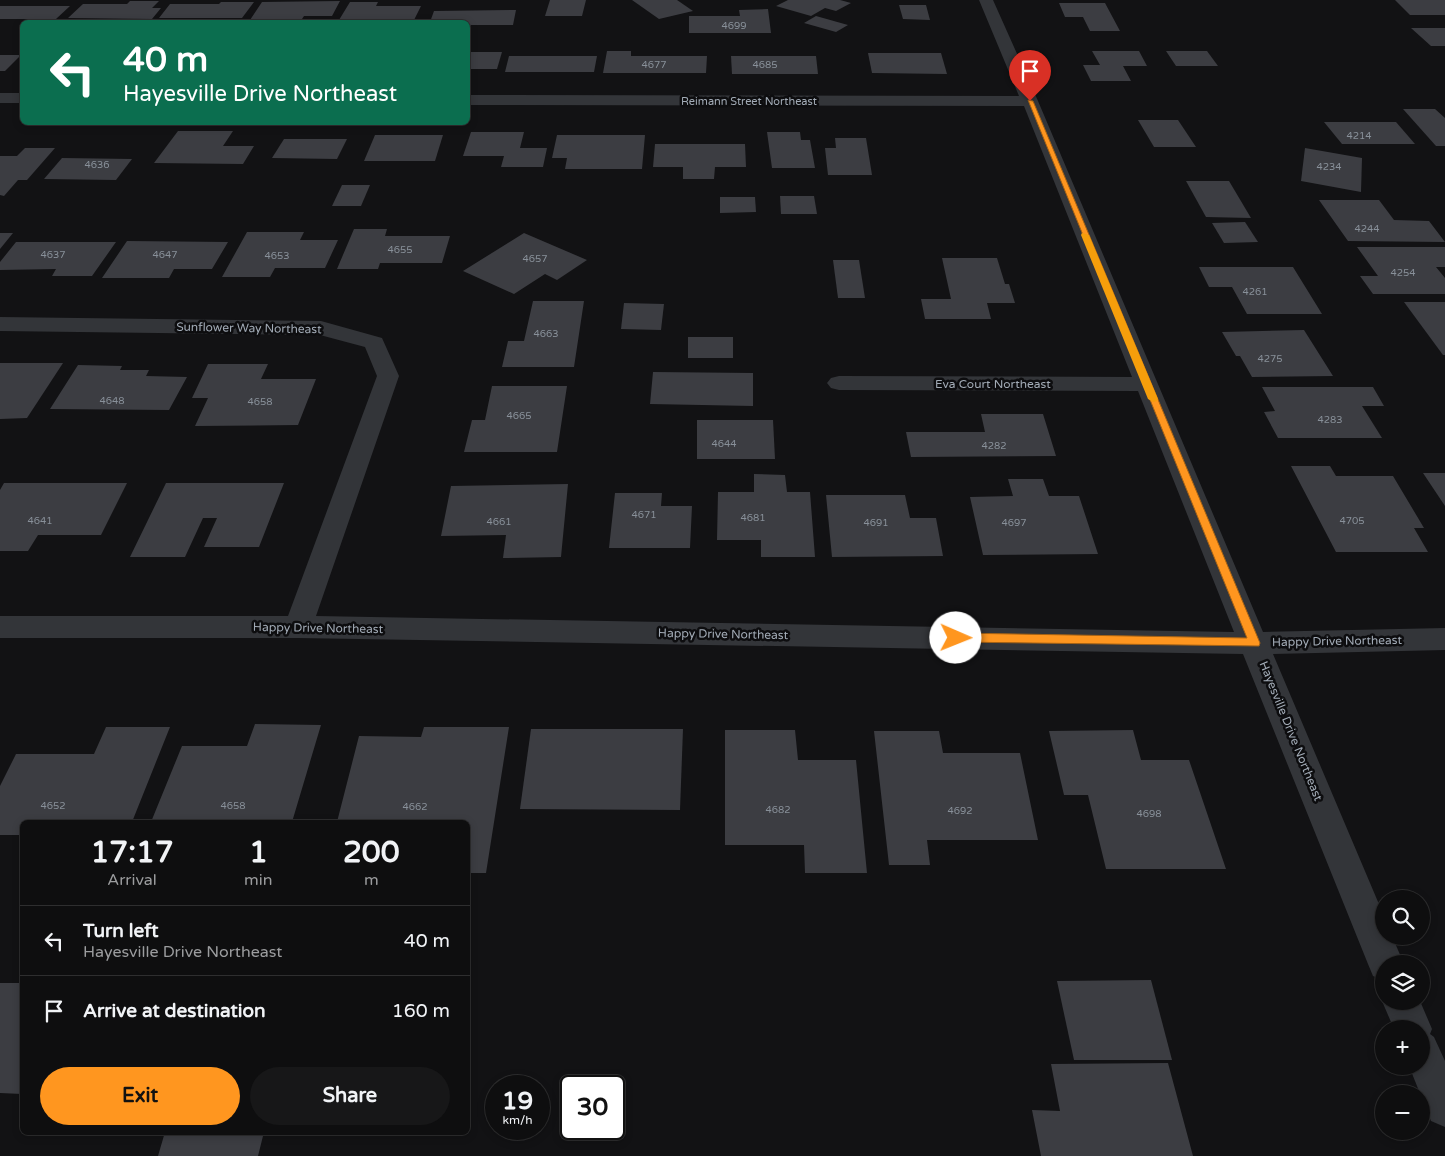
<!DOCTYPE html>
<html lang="en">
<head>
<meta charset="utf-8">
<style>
	body { margin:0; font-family:"Varela Round",sans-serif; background:#171718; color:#f1f3f6; height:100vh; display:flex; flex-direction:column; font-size:19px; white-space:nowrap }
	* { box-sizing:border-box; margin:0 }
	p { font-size:16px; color:#9b9c9e }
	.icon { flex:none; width:28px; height:28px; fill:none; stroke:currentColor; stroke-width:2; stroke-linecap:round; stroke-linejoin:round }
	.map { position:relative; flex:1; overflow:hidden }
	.details { position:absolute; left:20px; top:820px; width:450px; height:315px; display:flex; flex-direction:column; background:#0e0e0f; border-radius:8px; box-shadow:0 2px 8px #0003,0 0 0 1px #2e2e2f }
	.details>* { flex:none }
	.guide { position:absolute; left:20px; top:20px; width:450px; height:105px; border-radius:8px; box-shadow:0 2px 8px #0003,0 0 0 1px #2e2e2f; background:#0b6e4f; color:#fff; overflow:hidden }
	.tools { position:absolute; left:1375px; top:890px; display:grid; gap:10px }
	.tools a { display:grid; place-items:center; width:55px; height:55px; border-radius:50%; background:#0e0e0f; box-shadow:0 2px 8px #0003,0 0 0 1px #2e2e2f; font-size:25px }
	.speed { position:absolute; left:485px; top:1075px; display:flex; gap:10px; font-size:25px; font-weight:700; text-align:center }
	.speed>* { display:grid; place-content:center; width:65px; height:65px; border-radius:50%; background:#0e0e0f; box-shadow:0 2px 8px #0003,0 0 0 1px #2e2e2f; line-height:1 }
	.speed small { font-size:12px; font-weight:400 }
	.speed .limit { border:2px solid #111; border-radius:8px; background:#fff; color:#111 }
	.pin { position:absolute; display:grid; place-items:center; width:42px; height:42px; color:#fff; margin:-51px -21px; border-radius:50% 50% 50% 0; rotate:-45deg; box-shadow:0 0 5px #0007 }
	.pin .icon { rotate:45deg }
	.me { position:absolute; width:55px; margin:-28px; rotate:91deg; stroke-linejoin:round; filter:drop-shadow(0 0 4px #0008) }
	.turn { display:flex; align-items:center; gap:18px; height:105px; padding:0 20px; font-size:22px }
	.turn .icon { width:65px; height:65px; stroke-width:2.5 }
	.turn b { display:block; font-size:35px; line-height:42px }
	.eta { display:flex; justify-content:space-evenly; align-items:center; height:85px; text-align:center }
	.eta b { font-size:30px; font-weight:800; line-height:35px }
	.action { display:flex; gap:10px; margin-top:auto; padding:10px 20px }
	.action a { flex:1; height:58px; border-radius:30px; background:#ff961f; color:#111; font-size:20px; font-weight:800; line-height:58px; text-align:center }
	.action a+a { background:#171718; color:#f1f3f6 }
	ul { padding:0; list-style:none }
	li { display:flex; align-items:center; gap:15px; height:70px; padding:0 20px; border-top:1px solid #2e2e2f }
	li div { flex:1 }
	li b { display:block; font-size:19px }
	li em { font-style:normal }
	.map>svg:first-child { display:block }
</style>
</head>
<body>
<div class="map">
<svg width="1445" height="1156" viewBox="0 0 1445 1156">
	<rect width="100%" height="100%" fill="#121214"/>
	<g fill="#3c3d42">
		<path d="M 550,0 L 586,0 L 582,16 L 545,16 Z"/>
		<path d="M 632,0 L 677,0 L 693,11 L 659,19 Z"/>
		<path d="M 788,0 L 840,0 L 851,3 L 836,11 L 825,8 L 811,16 L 776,6 Z"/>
		<path d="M 1395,0 L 1445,0 L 1445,15 L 1410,15 Z"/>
		<path d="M 130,1 L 159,1 L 152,8 L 161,8 L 152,19 L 68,18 L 83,4 L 127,4 Z"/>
		<path d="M 340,1 L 332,16 L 304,16 L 302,19 L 250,20 L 262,2 Z"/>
		<path d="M 221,2 L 254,2 L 242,18 L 159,18 L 170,4 L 219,4 Z"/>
		<path d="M 350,2 L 378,2 L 376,6 L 421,6 L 414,20 L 339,20 Z"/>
		<path d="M 1059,3 L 1105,3 L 1120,31 L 1090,31 L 1083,17 L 1065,17 Z"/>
		<path d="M 899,5 L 926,5 L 930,20 L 903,19 Z"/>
		<path d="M 0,6 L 70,6 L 56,19 L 0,19 Z"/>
		<path d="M 768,9 L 771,33 L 689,33 L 689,16 L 740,16 L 739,10 Z"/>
		<path d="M 516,10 L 513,25 L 471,25 L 468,30 L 468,22 L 430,22 L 434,11 Z"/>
		<path d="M 816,16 L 848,25 L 836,32 L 804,23 Z"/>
		<path d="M 1411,28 L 1445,28 L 1445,46 L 1431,46 Z"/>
		<path d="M 607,51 L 631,51 L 631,56 L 707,56 L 706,73 L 603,73 Z"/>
		<path d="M 1092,51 L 1139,51 L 1147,66 L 1123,66 L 1131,81 L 1091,81 L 1083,65 L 1100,65 Z"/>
		<path d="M 1166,51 L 1207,51 L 1218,66 L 1176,66 Z"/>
		<path d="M 468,52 L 502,52 L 497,69 L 468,69 Z"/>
		<path d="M 868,53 L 941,53 L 947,74 L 872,73 Z"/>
		<path d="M 0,55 L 21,55 L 5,71 L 0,71 Z"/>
		<path d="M 509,56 L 597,56 L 594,72 L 505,72 Z"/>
		<path d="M 731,56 L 816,56 L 818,74 L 732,74 Z"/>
		<path d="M 1403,109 L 1435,109 L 1445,118 L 1445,146 L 1436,146 Z"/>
		<path d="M 1138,120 L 1178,120 L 1196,147 L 1154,147 Z"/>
		<path d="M 1324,122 L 1396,122 L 1415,144 L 1342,144 Z"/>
		<path d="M 178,131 L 233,131 L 223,146 L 254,146 L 243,164 L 154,163 Z"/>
		<path d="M 471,132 L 524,132 L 520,148 L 547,148 L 543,167 L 501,167 L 504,156 L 463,156 Z"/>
		<path d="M 767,132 L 800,132 L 801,140 L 810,140 L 815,168 L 772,168 Z"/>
		<path d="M 375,135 L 443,135 L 435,161 L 364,161 Z"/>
		<path d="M 557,135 L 645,135 L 642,169 L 565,169 L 567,158 L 552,158 Z"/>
		<path d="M 835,138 L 866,138 L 872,175 L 828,175 L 825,148 L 836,148 Z"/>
		<path d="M 284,139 L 347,139 L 337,159 L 272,158 Z"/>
		<path d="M 655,144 L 745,144 L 746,167 L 715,167 L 714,179 L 683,179 L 683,167 L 653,167 Z"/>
		<path d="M 25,148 L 55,148 L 27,180 L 18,180 L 4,196 L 0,195 L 0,156 L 17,156 Z"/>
		<path d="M 1305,148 L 1362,158 L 1361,192 L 1301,181 Z"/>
		<path d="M 62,158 L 132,159 L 116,180 L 44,179 Z"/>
		<path d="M 1186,181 L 1229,181 L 1251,218 L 1206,217 Z"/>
		<path d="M 342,185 L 370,185 L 361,206 L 332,206 Z"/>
		<path d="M 780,196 L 814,196 L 817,214 L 781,214 Z"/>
		<path d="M 720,197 L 755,197 L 756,212 L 720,213 Z"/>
		<path d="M 1319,200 L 1379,200 L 1394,220 L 1429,221 L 1445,242 L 1348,241 Z"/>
		<path d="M 1245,222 L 1258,242 L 1224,243 L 1212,223 Z"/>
		<path d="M 354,229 L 387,229 L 385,236 L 450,236 L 442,263 L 380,263 L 378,269 L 337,269 Z"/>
		<path d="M 247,232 L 304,232 L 300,240 L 338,240 L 325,268 L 275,268 L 270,277 L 222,277 Z"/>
		<path d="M 0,233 L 13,233 L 0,249 Z"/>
		<path d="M 524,233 L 587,260 L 557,280 L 545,274 L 514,294 L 463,271 Z"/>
		<path d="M 127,241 L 228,242 L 212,269 L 174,269 L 169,278 L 102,278 Z"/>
		<path d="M 16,242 L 116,242 L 92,276 L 52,276 L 56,269 L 0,270 L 0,262 Z"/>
		<path d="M 1357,247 L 1445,247 L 1445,267 L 1436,267 L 1445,278 L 1445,294 L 1373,294 L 1360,276 L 1378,276 Z"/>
		<path d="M 942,258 L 997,258 L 1005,284 L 1009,284 L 1015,303 L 987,303 L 991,319 L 925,319 L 921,299 L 951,299 Z"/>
		<path d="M 833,260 L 859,260 L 865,298 L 838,298 Z"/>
		<path d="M 1199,267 L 1293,267 L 1322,314 L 1247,314 L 1232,287 L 1209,287 Z"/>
		<path d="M 533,301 L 584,301 L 574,367 L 502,367 L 508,341 L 524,341 Z"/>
		<path d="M 1404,302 L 1445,302 L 1445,355 L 1443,355 Z"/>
		<path d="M 624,303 L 664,304 L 661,330 L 621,329 Z"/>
		<path d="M 1304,330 L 1333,376 L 1252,377 L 1240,356 L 1236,356 L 1222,332 Z"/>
		<rect x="688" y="337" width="45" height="21"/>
		<path d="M 0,363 L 63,363 L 27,418 L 0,419 Z"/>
		<path d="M 208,364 L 268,364 L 261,379 L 316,379 L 298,425 L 195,426 L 208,398 L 192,398 Z"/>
		<path d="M 78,365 L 122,366 L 120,370 L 149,370 L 146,376 L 187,377 L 169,410 L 50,409 Z"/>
		<path d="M 653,372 L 753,373 L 753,406 L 650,404 Z"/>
		<path d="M 492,386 L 567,386 L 557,452 L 464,452 L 472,420 L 485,420 Z"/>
		<path d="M 1262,387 L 1373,387 L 1384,406 L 1362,406 L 1382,438 L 1278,438 L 1264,412 L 1275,411 Z"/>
		<path d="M 981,414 L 1043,414 L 1056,456 L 911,457 L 906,432 L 985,432 Z"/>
		<path d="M 697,420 L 773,420 L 775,459 L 697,459 Z"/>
		<path d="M 1291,466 L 1330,466 L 1336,476 L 1393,476 L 1424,528 L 1414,528 L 1428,552 L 1336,552 Z"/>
		<path d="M 1423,473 L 1445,473 L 1445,506 Z"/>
		<path d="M 754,474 L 785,475 L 787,492 L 810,492 L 815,557 L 761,557 L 761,540 L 717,540 L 718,492 L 754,492 Z"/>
		<path d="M 1008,479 L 1043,479 L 1049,496 L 1079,496 L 1098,554 L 983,555 L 970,497 L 1013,496 Z"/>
		<path d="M 4,483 L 127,483 L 101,535 L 38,535 L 28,551 L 0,551 L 0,490 Z"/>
		<path d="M 166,483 L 284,483 L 259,547 L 204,547 L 217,518 L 203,518 L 185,557 L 130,557 Z"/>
		<path d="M 568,484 L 561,557 L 503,558 L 506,535 L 441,536 L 451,486 Z"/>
		<path d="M 615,493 L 662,493 L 661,506 L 692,506 L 690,548 L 609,548 Z"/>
		<path d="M 826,495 L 905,495 L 910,518 L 936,518 L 943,556 L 832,557 Z"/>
		<path d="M 255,724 L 321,725 L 292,822 L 151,822 L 182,746 L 247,746 Z"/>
		<path d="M 106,727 L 170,727 L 132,822 L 22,822 L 22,835 L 0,835 L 0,786 L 16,754 L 94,754 Z"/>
		<path d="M 424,727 L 509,727 L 486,873 L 468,873 L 468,822 L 337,822 L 359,736 L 421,737 Z"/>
		<path d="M 531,729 L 683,729 L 680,810 L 520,809 Z"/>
		<path d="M 725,730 L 795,730 L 798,760 L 856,760 L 867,873 L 805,873 L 804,845 L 725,845 Z"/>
		<path d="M 1133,730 L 1141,760 L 1189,760 L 1226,869 L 1106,869 L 1088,795 L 1064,795 L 1049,731 Z"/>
		<path d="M 874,731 L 939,731 L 943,753 L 1020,753 L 1038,840 L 927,840 L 930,865 L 889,865 Z"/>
		<path d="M 1151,980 L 1172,1060 L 1074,1060 L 1057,981 Z"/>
		<path d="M 0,983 L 22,983 L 22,1094 L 0,1093 Z"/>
		<path d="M 1168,1063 L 1193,1156 L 1041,1156 L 1032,1110 L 1060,1111 L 1051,1064 Z"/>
		<path d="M 165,1132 L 264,1132 L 258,1156 L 158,1156 Z"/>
	</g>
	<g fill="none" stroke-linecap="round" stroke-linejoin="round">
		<g fill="#333539" fill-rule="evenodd">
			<path d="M 979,0 L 993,0 L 1038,101 L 1263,632 L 1445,628 L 1445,650 L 1273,654 L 1384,916 L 1384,936 L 1392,936 L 1404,964 L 1384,964 L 1384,981 L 1373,976 L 1368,964 L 1243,654 L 298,638 L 0,638 L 0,616 L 288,616 L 377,376 L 365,347 L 320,335 L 0,331 L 0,317 L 321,321 L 382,338 L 399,376 L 316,616 L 1234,632 L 1138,391 L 839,390 L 831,388 L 827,383 L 831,378 L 839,376 L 1132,377 L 1024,106 L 468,105 L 468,95 L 1019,96 Z"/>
			<rect x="0" y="93" width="22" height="10"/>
			<path d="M 1384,998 L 1384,1001 L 1420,1001 L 1432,1029 L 1430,1034 L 1434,1037 L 1445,1061 L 1445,1127 L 1431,1121 L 1409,1066 L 1421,1066 L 1421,1029 L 1394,1029 L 1382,1001 Z"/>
		</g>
	</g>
	<path fill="#ff961f" stroke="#a66214" d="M 1028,100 L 1033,101 L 1260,643 L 1259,646 L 956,642 L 951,641 L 950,638 L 951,635 L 956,633 L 1247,638 Z"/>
	<path fill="#f59e0b" d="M 1082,233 L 1089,235 L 1158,399 L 1157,401 L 1153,402 L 1148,399 L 1081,235 Z"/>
	<g text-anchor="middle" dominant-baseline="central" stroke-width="5" stroke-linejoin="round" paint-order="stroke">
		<g font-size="10" fill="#889099">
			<text x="734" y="26">4699</text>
			<text x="654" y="65">4677</text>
			<text x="765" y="65">4685</text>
			<text x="1359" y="136">4214</text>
			<text x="97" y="165">4636</text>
			<text x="1329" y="167">4234</text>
			<text x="1367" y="229">4244</text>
			<text x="400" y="250">4655</text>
			<text x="53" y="255">4637</text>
			<text x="165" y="255">4647</text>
			<text x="277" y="256">4653</text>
			<text x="535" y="259">4657</text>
			<text x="1403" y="273">4254</text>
			<text x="1255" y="292">4261</text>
			<text x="546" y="334">4663</text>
			<text x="1270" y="359">4275</text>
			<text x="112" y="401">4648</text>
			<text x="260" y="402">4658</text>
			<text x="519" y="416">4665</text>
			<text x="1330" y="420">4283</text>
			<text x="724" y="444">4644</text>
			<text x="994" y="446">4282</text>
			<text x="644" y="515">4671</text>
			<text x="753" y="518">4681</text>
			<text x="40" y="521">4641</text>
			<text x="1352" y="521">4705</text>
			<text x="499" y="522">4661</text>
			<text x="876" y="523">4691</text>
			<text x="1014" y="523">4697</text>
			<text x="53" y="806">4652</text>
			<text x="233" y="806">4658</text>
			<text x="415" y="807">4662</text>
			<text x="778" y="810">4682</text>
			<text x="960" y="811">4692</text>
			<text x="1149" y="814">4698</text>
		</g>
		<g font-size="11" fill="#a2abb6" stroke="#0d0d0f">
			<text x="749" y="101">Reimann Street Northeast</text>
		</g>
		<g font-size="12" fill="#a2abb6" stroke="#0d0d0f">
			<text transform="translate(249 328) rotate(1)">Sunflower Way Northeast</text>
			<text x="993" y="384">Eva Court Northeast</text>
			<text transform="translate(318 628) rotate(1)">Happy Drive Northeast</text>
			<text transform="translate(723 634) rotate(1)">Happy Drive Northeast</text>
			<text transform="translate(1337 641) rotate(-1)">Happy Drive Northeast</text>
			<text transform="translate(1291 731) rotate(68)">Hayesville Drive Northeast</text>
		</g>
	</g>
</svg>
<div class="tools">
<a><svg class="icon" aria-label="search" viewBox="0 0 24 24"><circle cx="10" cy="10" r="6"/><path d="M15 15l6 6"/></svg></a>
<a><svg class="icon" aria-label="layers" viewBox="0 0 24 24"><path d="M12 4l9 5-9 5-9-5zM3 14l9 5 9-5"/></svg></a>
<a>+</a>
<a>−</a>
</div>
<div class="speed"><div>19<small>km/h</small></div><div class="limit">30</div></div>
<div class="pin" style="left:1030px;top:101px;background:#d93025"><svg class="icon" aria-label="arrive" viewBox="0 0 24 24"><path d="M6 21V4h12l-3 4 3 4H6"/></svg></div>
<svg class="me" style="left:956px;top:638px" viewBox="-20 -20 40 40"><circle r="19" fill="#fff"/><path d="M0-13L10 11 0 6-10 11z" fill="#ff961f"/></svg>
<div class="guide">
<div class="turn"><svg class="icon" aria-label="left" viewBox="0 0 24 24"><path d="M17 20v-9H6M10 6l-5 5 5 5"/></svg><div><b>40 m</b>Hayesville Drive Northeast</div></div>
</div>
<section class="details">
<div class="eta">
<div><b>17:17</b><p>Arrival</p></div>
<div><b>1</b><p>min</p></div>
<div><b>200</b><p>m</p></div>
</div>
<ul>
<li><svg class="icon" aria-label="left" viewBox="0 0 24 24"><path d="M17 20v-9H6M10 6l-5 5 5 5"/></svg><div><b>Turn left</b><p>Hayesville Drive Northeast</p></div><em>40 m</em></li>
<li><svg class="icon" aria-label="arrive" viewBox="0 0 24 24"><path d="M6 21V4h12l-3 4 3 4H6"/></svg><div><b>Arrive at destination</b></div><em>160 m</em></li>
</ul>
<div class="action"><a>Exit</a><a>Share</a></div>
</section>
</div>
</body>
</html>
